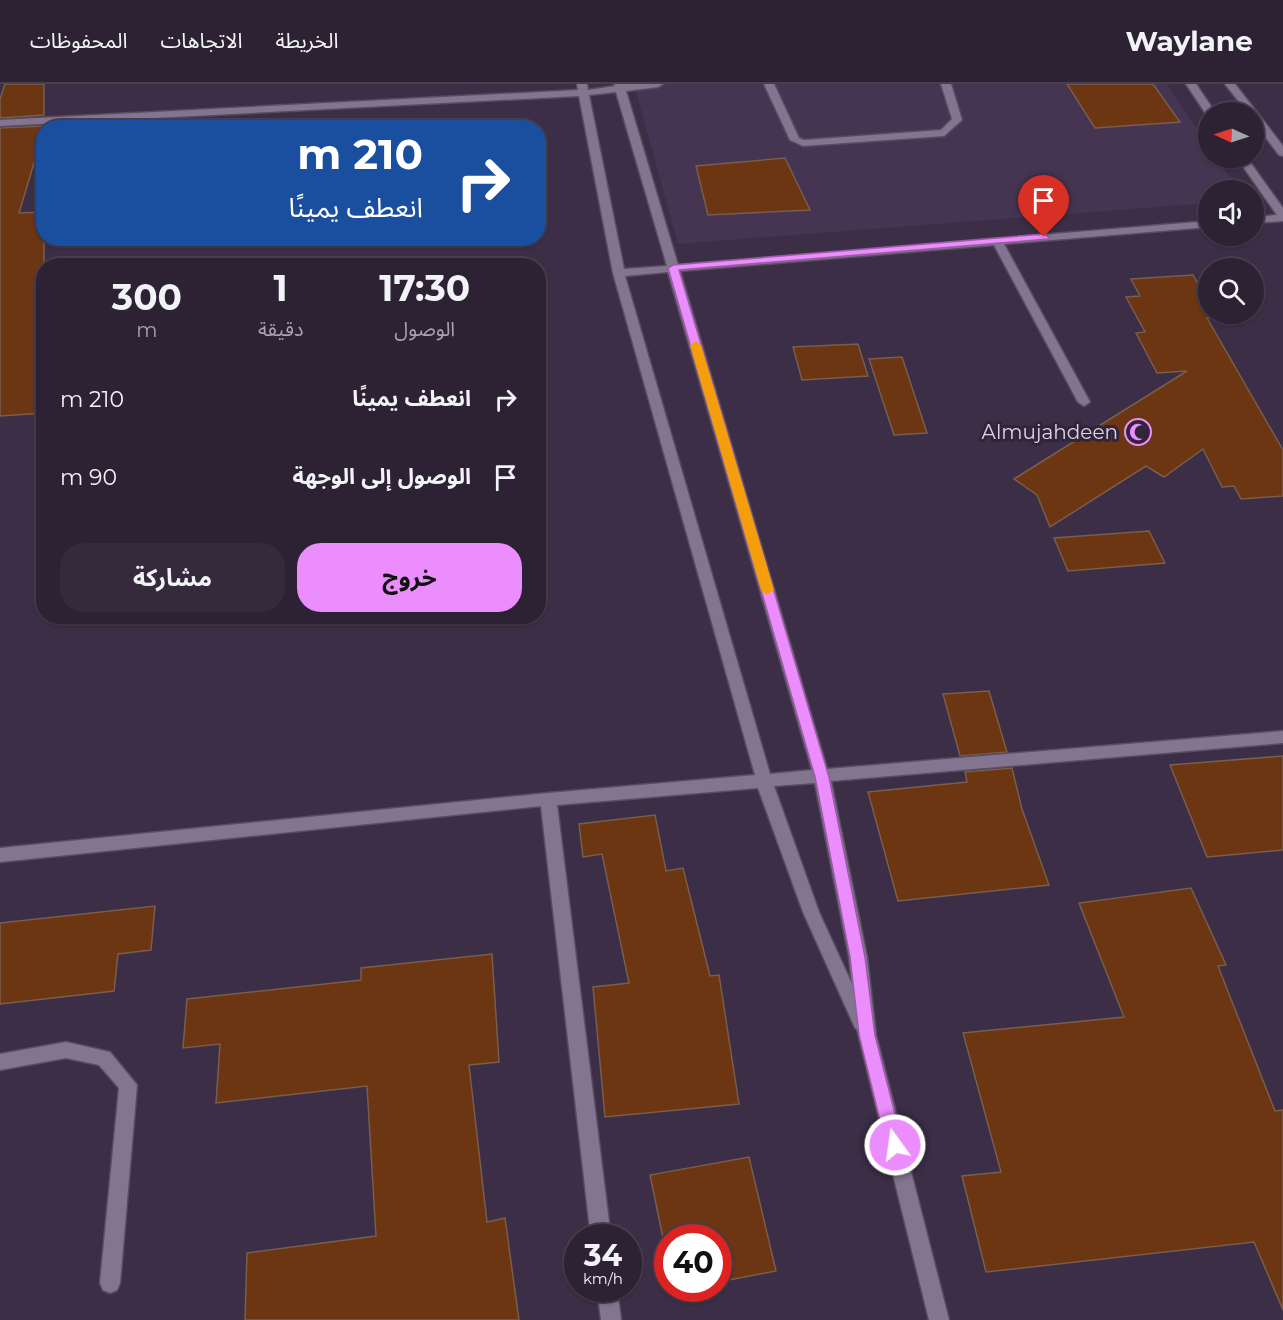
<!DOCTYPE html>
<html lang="ar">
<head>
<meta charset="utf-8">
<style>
	body { margin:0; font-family:Montserrat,"Noto Sans Arabic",sans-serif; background:#342a3c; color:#f1f3f6; direction:rtl; height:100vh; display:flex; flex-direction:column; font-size:22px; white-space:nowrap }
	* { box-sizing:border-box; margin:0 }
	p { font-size:20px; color:#a6a4ac }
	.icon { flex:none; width:33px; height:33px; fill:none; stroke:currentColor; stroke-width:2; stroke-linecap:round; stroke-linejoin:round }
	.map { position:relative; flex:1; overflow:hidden; direction:ltr }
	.drawer { position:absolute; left:36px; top:174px; width:510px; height:366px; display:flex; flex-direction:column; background:#2c2234; border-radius:24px; box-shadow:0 2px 4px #0004,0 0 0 2px #483f4f; direction:rtl }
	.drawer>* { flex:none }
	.hud { position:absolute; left:36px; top:36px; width:510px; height:126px; border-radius:24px; box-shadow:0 2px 4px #0004,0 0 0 2px #483f4f; direction:rtl; background:#1a4fa0; color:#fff; overflow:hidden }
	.needle { width:39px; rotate:273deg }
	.buttons { position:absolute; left:1198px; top:18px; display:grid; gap:12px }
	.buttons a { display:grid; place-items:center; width:66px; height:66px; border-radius:50%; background:#2c2234; box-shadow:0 2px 4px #0004,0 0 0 2px #483f4f; font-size:30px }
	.speed { position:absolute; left:564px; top:1140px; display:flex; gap:12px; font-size:30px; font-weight:700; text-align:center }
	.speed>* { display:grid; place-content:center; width:78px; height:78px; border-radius:50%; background:#2c2234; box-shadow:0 2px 4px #0004,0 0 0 2px #483f4f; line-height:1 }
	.speed small { font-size:15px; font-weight:400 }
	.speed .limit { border:9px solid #d22; background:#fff; color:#111 }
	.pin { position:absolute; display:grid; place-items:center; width:51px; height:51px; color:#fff; margin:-62px -26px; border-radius:50% 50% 50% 0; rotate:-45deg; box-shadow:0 0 6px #0007 }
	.pin .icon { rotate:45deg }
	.me { position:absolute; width:66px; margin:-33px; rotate:346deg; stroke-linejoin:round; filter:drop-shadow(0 0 4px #0008) }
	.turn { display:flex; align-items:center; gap:21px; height:126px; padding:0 24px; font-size:27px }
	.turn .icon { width:78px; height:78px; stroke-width:2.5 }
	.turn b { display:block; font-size:42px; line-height:51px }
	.eta { display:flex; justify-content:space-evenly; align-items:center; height:102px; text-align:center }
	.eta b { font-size:36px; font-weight:700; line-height:42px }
	.primary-button { display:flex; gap:12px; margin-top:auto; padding:12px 24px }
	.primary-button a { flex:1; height:69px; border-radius:24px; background:#eb8dfc; color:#111; font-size:24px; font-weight:700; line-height:69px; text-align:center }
	.primary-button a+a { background:#342a3c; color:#f1f3f6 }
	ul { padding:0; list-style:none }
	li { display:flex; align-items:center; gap:18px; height:78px; padding:0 24px }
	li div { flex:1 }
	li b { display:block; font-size:22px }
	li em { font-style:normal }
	header { display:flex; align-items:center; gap:36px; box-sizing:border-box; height:84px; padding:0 30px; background:#2c2234; border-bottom:2px solid #483f4f }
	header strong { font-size:28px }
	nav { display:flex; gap:33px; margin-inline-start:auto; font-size:21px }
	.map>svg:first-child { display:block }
</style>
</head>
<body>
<header>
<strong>Waylane</strong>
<nav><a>الخريطة</a><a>الاتجاهات</a><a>المحفوظات</a></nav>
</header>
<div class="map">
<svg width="1283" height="1236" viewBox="0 0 1283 1236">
	<rect width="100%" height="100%" fill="#3b2e46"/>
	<path fill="#463552" d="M 634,0 L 1166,0 L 1209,62 L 1209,74 L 1217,74 L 1239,106 L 1209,106 L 1209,119 L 678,160 Z"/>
	<g fill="#6b3611" stroke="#795d4d" stroke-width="1.5">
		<path d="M 5,0 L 44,0 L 44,31 L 0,34 L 0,15 Z"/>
		<path d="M 1067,0 L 1153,0 L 1180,38 L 1095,44 Z"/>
		<path d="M 44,42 L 44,69 L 37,69 L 19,129 L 44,128 L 44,329 L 0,332 L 0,44 Z"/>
		<path d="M 785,74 L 810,126 L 708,131 L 696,82 Z"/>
		<path d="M 1193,191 L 1209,219 L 1209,230 L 1215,230 L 1217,234 L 1207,234 L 1283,366 L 1283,412 L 1241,415 L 1234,402 L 1222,403 L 1203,365 L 1164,393 L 1146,382 L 1050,443 L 1037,411 L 1014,395 L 1187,287 L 1157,289 L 1136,249 L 1145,248 L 1126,213 L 1140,212 L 1131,195 Z"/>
		<path d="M 858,260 L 868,292 L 802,296 L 793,263 Z"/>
		<path d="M 902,273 L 927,349 L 894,351 L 869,275 Z"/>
		<path d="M 1149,447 L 1165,479 L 1068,487 L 1054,454 Z"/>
		<path d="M 989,607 L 1007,668 L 960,672 L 943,610 Z"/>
		<path d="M 1283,672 L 1283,766 L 1207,773 L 1170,681 Z"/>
		<path d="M 1012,684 L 1022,725 L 1049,801 L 898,817 L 868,708 L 967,698 L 965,688 Z"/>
		<path d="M 655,731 L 666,787 L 683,784 L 710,892 L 719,891 L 739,1020 L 605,1033 L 593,903 L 629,899 L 602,770 L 583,773 L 579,740 Z"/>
		<path d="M 1191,804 L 1226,881 L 1218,882 L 1275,1027 L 1283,1026 L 1283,1226 L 1254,1158 L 986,1188 L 962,1092 L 1001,1088 L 963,949 L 1124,933 L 1079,819 Z"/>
		<path d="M 155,822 L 151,866 L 118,870 L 114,907 L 0,920 L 0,839 Z"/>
		<path d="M 492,870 L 499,978 L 469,981 L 487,1138 L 505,1134 L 519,1236 L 245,1236 L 247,1169 L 376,1152 L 367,1002 L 216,1019 L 220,960 L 183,964 L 187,915 L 361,896 L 361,884 Z"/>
		<path d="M 749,1073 L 776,1187 L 718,1198 L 718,1154 L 668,1154 L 668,1178 L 650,1091 Z"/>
	</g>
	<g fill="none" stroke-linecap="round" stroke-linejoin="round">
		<defs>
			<g id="minor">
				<path d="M 577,0 L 587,0 L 588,6 L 615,2 L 614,0 L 663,0 L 658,3 L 626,7 L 678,181 L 1209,137 L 1209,143 L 1004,160 L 1090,318 L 1084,322 L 1078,318 L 994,161 L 680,187 L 827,685 L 1283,647 L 1283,659 L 831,697 L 867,873 L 876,951 L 949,1236 L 929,1236 L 857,945 L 855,944 L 803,828 L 758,704 L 557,721 L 611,1154 L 591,1154 L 541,722 L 0,778 L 0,764 L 548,709 L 755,691 L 613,189 L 579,12 L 0,42 L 0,36 L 578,6 ZM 616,8 L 667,182 L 624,185 L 589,11 ZM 668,188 L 812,686 L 770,690 L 625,192 ZM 815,699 L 849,873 L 852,900 L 819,828 L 774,702 Z"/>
				<path d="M 764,0 L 774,0 L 799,54 L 804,56 L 941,46 L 952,35 L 941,0 L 951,0 L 962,36 L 944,52 L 803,62 L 790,56 Z"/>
				<path d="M 1186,0 L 1196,0 L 1215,28 L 1206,30 Z"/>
				<path d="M 1225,0 L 1235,0 L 1283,62 L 1283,72 L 1279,71 L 1254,38 L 1254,28 L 1247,28 Z"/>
				<path d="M 1237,74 L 1247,74 L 1283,124 L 1283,137 L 1254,139 L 1254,133 L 1277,131 Z"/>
				<path d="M 66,958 L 110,968 L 137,1001 L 120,1199 L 117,1206 L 110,1209 L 103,1206 L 100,1199 L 119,1004 L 99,981 L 66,974 L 0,986 L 0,970 Z"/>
				<path d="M 597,1204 L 617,1204 L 621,1236 L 601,1236 Z"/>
			</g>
		</defs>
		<use href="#minor" stroke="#574c60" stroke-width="3"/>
		<use href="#minor" fill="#83748f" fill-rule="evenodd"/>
	</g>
	<path fill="#eb8dfc" stroke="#995ca4" stroke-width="1.5" d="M 1044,150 L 1049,153 L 1048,155 L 679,186 L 829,693 L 865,873 L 875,951 L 903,1061 L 901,1067 L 895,1069 L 889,1067 L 886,1061 L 859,951 L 850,873 L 815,693 L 668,184 L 673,181 Z"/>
	<path fill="#f59e0b" d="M 696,257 L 701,261 L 774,506 L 767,511 L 761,506 L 690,261 Z"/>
	<defs>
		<symbol id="mosque-ring" viewBox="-11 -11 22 22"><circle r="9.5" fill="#31243b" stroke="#eb8dfc" stroke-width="1.5"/><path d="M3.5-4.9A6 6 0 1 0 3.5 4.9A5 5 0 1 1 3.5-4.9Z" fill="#eb8dfc"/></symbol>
	</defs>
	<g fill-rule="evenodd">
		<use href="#mosque-ring" x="1123" y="333" width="30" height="30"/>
	</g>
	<g text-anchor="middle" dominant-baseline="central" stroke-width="6" stroke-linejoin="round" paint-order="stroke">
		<g font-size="20" fill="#ded6e4" stroke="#31243b" text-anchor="end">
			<text x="1118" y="348">Almujahdeen</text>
		</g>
	</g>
</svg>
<div class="buttons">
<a><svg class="needle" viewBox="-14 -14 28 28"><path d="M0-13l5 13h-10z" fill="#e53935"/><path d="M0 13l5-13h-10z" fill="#a6a4ac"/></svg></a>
<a><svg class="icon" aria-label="sound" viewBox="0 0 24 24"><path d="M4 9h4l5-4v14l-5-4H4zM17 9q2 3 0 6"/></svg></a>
<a><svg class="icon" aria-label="search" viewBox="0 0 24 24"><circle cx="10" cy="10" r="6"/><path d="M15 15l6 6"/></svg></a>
</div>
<div class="speed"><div>34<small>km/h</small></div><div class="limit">40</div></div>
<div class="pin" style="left:1044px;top:153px;background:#d93025"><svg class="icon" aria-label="arrive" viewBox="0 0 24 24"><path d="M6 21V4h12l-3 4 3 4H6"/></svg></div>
<svg class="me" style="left:895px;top:1061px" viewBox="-20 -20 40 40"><circle r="17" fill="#eb8dfc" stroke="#fff" stroke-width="3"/><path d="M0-11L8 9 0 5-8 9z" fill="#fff"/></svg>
<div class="hud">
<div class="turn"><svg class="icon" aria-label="right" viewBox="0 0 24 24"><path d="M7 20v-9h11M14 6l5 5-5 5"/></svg><div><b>210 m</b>انعطف يمينًا</div></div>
</div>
<section class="drawer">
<div class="eta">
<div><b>17:30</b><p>الوصول</p></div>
<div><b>1</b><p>دقيقة</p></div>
<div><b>300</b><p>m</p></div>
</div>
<ul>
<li><svg class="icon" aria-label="right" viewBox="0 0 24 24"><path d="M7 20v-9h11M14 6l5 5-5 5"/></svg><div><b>انعطف يمينًا</b></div><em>210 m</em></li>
<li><svg class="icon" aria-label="arrive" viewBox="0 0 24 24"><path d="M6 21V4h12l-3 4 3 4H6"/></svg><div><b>الوصول إلى الوجهة</b></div><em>90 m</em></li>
</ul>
<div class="primary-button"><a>خروج</a><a>مشاركة</a></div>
</section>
</div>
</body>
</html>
